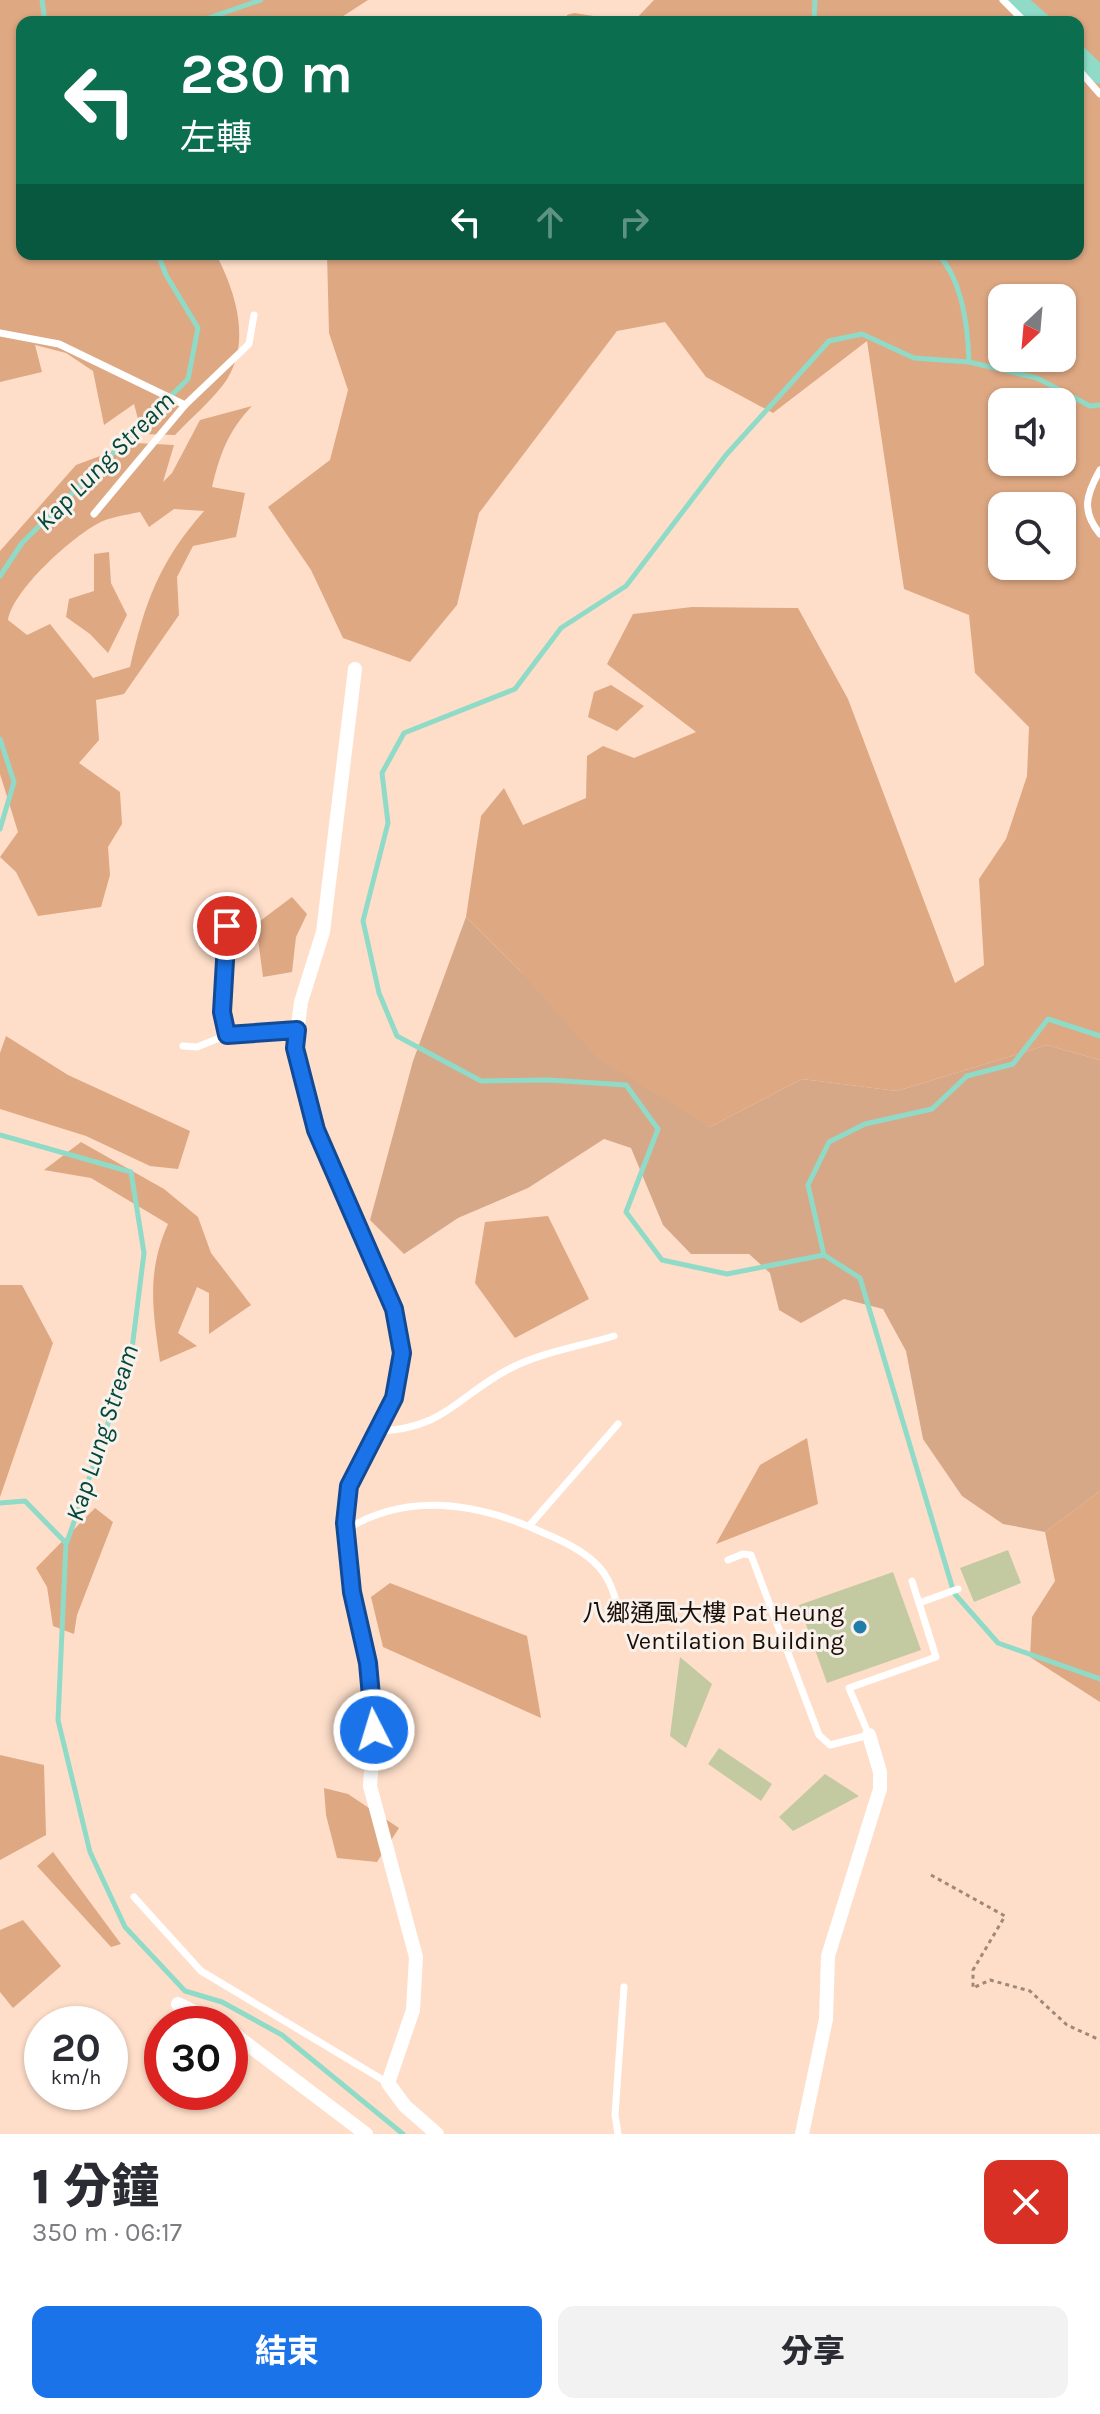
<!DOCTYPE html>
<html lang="zh-TW">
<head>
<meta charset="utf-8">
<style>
	body { margin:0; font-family:Karla,"Noto Sans TC",sans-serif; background:#f2f2f3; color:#2b2b33; height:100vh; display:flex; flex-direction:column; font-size:30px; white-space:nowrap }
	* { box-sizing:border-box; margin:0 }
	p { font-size:26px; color:#7c7c81 }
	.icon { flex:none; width:44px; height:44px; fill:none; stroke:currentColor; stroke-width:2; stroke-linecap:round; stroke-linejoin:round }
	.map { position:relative; height:2134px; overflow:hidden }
	.panel { display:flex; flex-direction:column; background:#fff; flex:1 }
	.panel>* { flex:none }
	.top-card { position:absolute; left:16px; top:16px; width:1068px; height:244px; border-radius:16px; box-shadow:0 2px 6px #0004; background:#0b6e4f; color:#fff; overflow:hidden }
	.needle { width:52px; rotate:206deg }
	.controls { position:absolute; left:988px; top:284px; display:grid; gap:16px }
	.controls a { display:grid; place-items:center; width:88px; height:88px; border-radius:16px; background:#fff; box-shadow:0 2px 6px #0004; font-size:40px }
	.speed { position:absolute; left:24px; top:2006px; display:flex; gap:16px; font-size:40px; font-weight:700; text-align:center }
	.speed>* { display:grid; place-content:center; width:104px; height:104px; border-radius:50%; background:#fff; box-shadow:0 2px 6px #0004; line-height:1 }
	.speed small { font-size:20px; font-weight:400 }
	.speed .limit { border:12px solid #d22; background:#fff; color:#111 }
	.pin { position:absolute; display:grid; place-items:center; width:68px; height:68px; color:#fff; margin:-34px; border:4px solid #fff; border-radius:50%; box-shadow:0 2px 8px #0007 }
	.me { position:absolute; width:88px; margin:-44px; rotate:355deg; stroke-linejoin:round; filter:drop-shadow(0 0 6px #0008) }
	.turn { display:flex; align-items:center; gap:28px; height:168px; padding:0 32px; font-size:36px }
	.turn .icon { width:104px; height:104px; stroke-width:2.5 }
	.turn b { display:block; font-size:56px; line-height:68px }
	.lanes { display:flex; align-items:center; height:76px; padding:0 32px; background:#0003; justify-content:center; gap:40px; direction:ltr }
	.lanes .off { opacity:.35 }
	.round { display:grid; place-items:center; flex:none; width:84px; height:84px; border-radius:16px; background:#f2f2f3 }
	.headline { display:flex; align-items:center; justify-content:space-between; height:136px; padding:0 32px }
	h1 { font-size:48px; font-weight:800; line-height:60px }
	.primary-button { display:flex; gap:16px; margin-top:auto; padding:16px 32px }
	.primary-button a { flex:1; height:92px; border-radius:16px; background:#1a73e8; color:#fff; font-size:32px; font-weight:800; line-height:92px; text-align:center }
	.primary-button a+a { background:#f2f2f3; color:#2b2b33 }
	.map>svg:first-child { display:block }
</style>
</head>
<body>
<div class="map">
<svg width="1100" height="2134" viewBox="0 0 1100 2134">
	<rect width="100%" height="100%" fill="#fedec9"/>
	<path fill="#d6a888" d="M 466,917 L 521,972 L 710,1127 L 802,1079 L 897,1091 L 1047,1045 L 1100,1060 L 1100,1491 L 1045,1532 L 1003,1524 L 962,1496 L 923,1439 L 906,1351 L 883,1309 L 844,1299 L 801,1323 L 779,1310 L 770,1273 L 749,1254 L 691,1254 L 663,1225 L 631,1148 L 604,1139 L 528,1188 L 458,1218 L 404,1254 L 370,1220 L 413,1061 Z"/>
	<g fill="#dea883" fill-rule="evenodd">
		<path d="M 0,0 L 368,0 L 334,22 L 22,22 L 22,254 L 216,254 C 236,293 253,345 223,385 C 209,403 191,418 175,435 L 142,434 L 134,404 L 104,425 L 93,371 L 66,353 L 35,345 L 42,372 L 0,382 Z"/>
		<path d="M 654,0 L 1100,0 L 1100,1060 L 1047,1045 L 897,1091 L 802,1079 L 710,1127 L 597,1058 L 521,972 L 466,917 L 481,816 L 504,788 L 523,825 L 586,798 L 587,756 L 603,746 L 634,758 L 696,732 L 607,664 L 633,614 L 692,607 L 798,608 L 848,699 L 955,983 L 984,965 L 979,879 L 1006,839 L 1027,776 L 1029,727 L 975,673 L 969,615 L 904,589 L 867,341 L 773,413 L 706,377 L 665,322 L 617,331 L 479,513 L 457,605 L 410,662 L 343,638 L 311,570 L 268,507 L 330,460 L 348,390 L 329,333 L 327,254 L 1078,254 L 1078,22 L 566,22 L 567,15 L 574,13 L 633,22 ZM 1002,298 L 1062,298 L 1062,358 L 1002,358 ZM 1002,402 L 1062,402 L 1062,462 L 1002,462 ZM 1002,506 L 1062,506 L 1062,566 L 1002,566 Z"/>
		<path d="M 252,406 C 228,431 220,454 212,487 L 245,493 L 236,537 L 193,546 L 177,577 L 179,615 L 124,694 L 96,700 L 99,740 L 79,763 L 120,792 L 122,824 L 108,847 L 110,875 L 101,907 L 38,916 L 16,872 L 0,857 L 18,832 L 0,774 L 0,551 L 76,465 L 135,443 L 174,445 L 163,482 L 172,473 L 200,420 ZM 174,509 L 204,511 C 159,562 145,602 130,667 L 93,678 L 50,624 L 27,635 L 8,620 C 13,590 70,539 97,524 C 109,517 126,515 140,512 L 149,527 Z"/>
		<path d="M 109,552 L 111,583 L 127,615 L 108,653 L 90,634 L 66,617 L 69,599 L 94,591 L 94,554 Z"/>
		<path d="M 611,685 L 644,706 L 617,731 L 588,717 L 594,692 Z"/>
		<path d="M 292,897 L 307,914 L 296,937 L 292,972 L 263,977 L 256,924 Z"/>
		<path d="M 6,1036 L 68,1075 L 190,1131 L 178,1169 L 150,1166 L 86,1136 L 0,1109 L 0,1053 Z"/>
		<path d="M 81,1142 L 164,1189 L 198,1217 L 211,1253 L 251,1305 L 209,1334 L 209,1293 L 197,1287 L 178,1333 L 197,1346 L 160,1362 C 153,1311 146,1273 168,1224 L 91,1178 L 44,1170 Z"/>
		<path d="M 548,1216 L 589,1299 L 515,1338 L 475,1283 L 485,1222 Z"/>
		<path d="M 0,1285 L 22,1285 L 53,1343 L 0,1497 Z"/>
		<path d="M 807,1438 L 818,1504 L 716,1544 L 760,1465 Z"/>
		<path d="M 1100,1491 L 1100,1702 L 1030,1657 L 1032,1617 L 1055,1581 L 1045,1532 Z"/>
		<path d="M 95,1508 L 113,1522 L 77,1615 L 74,1634 L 53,1626 L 47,1587 L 36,1568 Z"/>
		<path d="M 390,1583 L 527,1636 L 541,1718 L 383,1647 L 371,1597 Z"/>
		<path d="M 0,1755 L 44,1765 L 46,1835 L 0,1860 Z"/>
		<path d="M 324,1788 L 348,1794 L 399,1828 L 377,1862 L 337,1858 L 326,1815 Z"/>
		<path d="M 53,1852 L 121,1944 L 111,1947 L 37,1866 Z"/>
		<path d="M 23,1920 L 61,1966 L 13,2008 L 0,1992 L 0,1930 Z"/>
	</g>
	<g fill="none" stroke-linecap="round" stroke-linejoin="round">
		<g stroke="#8fdbc7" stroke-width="5">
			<path d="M 42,0 L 45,22"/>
			<path d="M 197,22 L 261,0"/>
			<path d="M 814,22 L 815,0"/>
			<path d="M 938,254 C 963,281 968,327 969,362"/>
			<path d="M 0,576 L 22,543 L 188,379 L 198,328 L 166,275 L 158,254"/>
			<path d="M 0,739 L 14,782 L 0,829"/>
			<path d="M 1100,1036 L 1048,1019 L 1013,1064 L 967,1076 L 932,1109 L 865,1124 L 829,1142 L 808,1185 L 824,1255 L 860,1278 L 954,1593 L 998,1643 L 1100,1679"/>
			<path d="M 0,1135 L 131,1172 L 144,1253 L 131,1357 L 67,1542"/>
			<path d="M 824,1255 L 727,1274 L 662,1260 L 626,1212 L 658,1129 L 626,1085 L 549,1080 L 481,1081 L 397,1036 L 379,993 L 363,921 L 388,823 L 382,773 L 404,733 L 515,689 L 561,628 L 626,586 L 726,455 L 829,341 L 862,334 L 914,358 L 969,362 L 1037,378 L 1090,406 L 1100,405"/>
			<path d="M 0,1503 L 25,1501 L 66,1543 L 58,1720 L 90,1852 L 125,1927 L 185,1991 L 222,2002 L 282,2035 L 403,2134"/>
		</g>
		<g stroke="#8fdbc7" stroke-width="18">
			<path d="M 1017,0 L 1042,22"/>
			<path d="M 1078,54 L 1100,75"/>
		</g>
	</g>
	<g fill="#c3caa1">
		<path d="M 1008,1550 L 1021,1583 L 974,1602 L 960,1568 Z"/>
		<path d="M 893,1572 L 921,1650 L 827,1683 L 799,1605 Z"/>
		<path d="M 680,1657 L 712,1684 L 686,1748 L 670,1736 Z"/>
		<path d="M 719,1748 L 772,1784 L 761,1801 L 708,1764 Z"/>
		<path d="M 825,1774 L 859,1796 L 793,1831 L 779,1817 Z"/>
	</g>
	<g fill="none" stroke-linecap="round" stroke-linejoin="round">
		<path stroke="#a08778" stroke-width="3" stroke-dasharray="4 4" stroke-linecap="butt" d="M 931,1875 L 1005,1916 L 973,1970 L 973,1988 L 990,1980 L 1030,1991 L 1067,2025 L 1100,2040"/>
		<g stroke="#fff" stroke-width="7">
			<path d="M 1003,0 L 1025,22"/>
			<path d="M 1078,69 L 1100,94"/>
			<path d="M 0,333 L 59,344 L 185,405 L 94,514"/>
			<path d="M 185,405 L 249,344 L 254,315"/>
			<path d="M 1100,470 C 1086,495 1081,511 1100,534"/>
			<path d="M 227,926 L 222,1012 L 227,1035"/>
			<path d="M 183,1046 L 197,1047 L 227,1035 L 297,1030"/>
			<path d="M 376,1431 C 446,1430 458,1394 513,1367 C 543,1352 581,1346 614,1336"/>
			<path d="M 529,1526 L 618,1424"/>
			<path d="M 347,1529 C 411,1490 482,1504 546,1534 C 563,1541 581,1550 594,1562 C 610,1576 615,1596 620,1616"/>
			<path d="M 728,1560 L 743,1554 L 751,1555 L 819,1735 L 830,1745 L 869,1735 L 849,1688 L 936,1657 L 912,1581"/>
			<path d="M 919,1603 L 958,1589"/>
			<path d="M 134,1897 L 201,1971 L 388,2083"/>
			<path d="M 618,2134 L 615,2115 L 624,1987"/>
		</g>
		<g stroke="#fff" stroke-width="14">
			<path d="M 355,669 L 323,932 L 301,1002 L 295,1048 L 316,1130 L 394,1309 L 402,1353 L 394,1398 L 349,1486 L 345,1523 L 352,1592 L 368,1663 L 374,1730 L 370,1786 L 416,1957 L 413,2010 L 388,2083 L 405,2106 L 437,2134"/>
			<path d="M 178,2004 L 219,2024"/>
			<path d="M 230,2031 L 366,2134"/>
			<path d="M 802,2134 L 826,2019 L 828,1956 L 880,1789 L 880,1772 L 869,1735"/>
		</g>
	</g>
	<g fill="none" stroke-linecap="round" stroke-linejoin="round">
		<defs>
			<path id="route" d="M 227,926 L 222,1012 L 227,1035 L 297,1030 L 295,1048 L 316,1130 L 394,1309 L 402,1353 L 394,1398 L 349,1486 L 345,1523 L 352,1592 L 368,1663 L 374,1730"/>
		</defs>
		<use href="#route" stroke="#114b97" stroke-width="20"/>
		<use href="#route" stroke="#1a73e8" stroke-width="14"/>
	</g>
	<circle fill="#207daa" stroke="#f9f1eb" stroke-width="3" cx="860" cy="1627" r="8"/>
	<g text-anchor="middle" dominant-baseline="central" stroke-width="6" stroke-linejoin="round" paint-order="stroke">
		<g font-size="24" fill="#1b0e06" stroke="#f9f1eb" text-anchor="end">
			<text x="844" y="1613">八鄉通風大樓 Pat Heung<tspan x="844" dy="28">Ventilation Building</tspan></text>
		</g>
		<g font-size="26" font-style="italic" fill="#01483b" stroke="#f9f1eb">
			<text transform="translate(105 461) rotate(-45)">Kap Lung Stream</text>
			<text transform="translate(102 1433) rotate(-72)">Kap Lung Stream</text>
		</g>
	</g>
</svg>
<div class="controls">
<a><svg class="needle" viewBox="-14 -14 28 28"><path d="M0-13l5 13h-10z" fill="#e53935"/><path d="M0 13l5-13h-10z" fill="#7c7c81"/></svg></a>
<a><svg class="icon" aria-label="sound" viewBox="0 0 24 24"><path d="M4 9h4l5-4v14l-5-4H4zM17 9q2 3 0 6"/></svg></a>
<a><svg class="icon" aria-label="search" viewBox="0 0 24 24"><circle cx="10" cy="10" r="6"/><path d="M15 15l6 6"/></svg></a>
</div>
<div class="speed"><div>20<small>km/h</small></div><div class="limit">30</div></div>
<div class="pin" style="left:227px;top:926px;background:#d93025"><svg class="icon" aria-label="arrive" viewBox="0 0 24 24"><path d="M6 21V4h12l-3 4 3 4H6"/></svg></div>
<svg class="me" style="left:374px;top:1730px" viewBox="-20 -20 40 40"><circle r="17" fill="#1a73e8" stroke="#fff" stroke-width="3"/><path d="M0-11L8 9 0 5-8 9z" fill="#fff"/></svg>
<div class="top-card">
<div class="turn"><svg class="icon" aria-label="left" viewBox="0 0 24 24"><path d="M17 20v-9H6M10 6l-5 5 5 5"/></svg><div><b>280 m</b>左轉</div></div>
<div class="lanes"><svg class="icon" aria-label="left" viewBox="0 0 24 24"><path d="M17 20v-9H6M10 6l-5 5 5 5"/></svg><svg class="icon off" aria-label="ahead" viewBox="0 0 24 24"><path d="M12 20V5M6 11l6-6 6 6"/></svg><svg class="icon off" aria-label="right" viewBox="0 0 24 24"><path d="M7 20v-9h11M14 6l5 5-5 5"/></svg></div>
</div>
</div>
<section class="panel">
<div class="headline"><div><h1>1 分鐘</h1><p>350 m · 06:17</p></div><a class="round" style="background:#d93025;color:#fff"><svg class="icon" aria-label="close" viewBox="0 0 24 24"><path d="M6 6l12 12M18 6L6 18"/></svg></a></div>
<div class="primary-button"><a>結束</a><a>分享</a></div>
</section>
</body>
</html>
